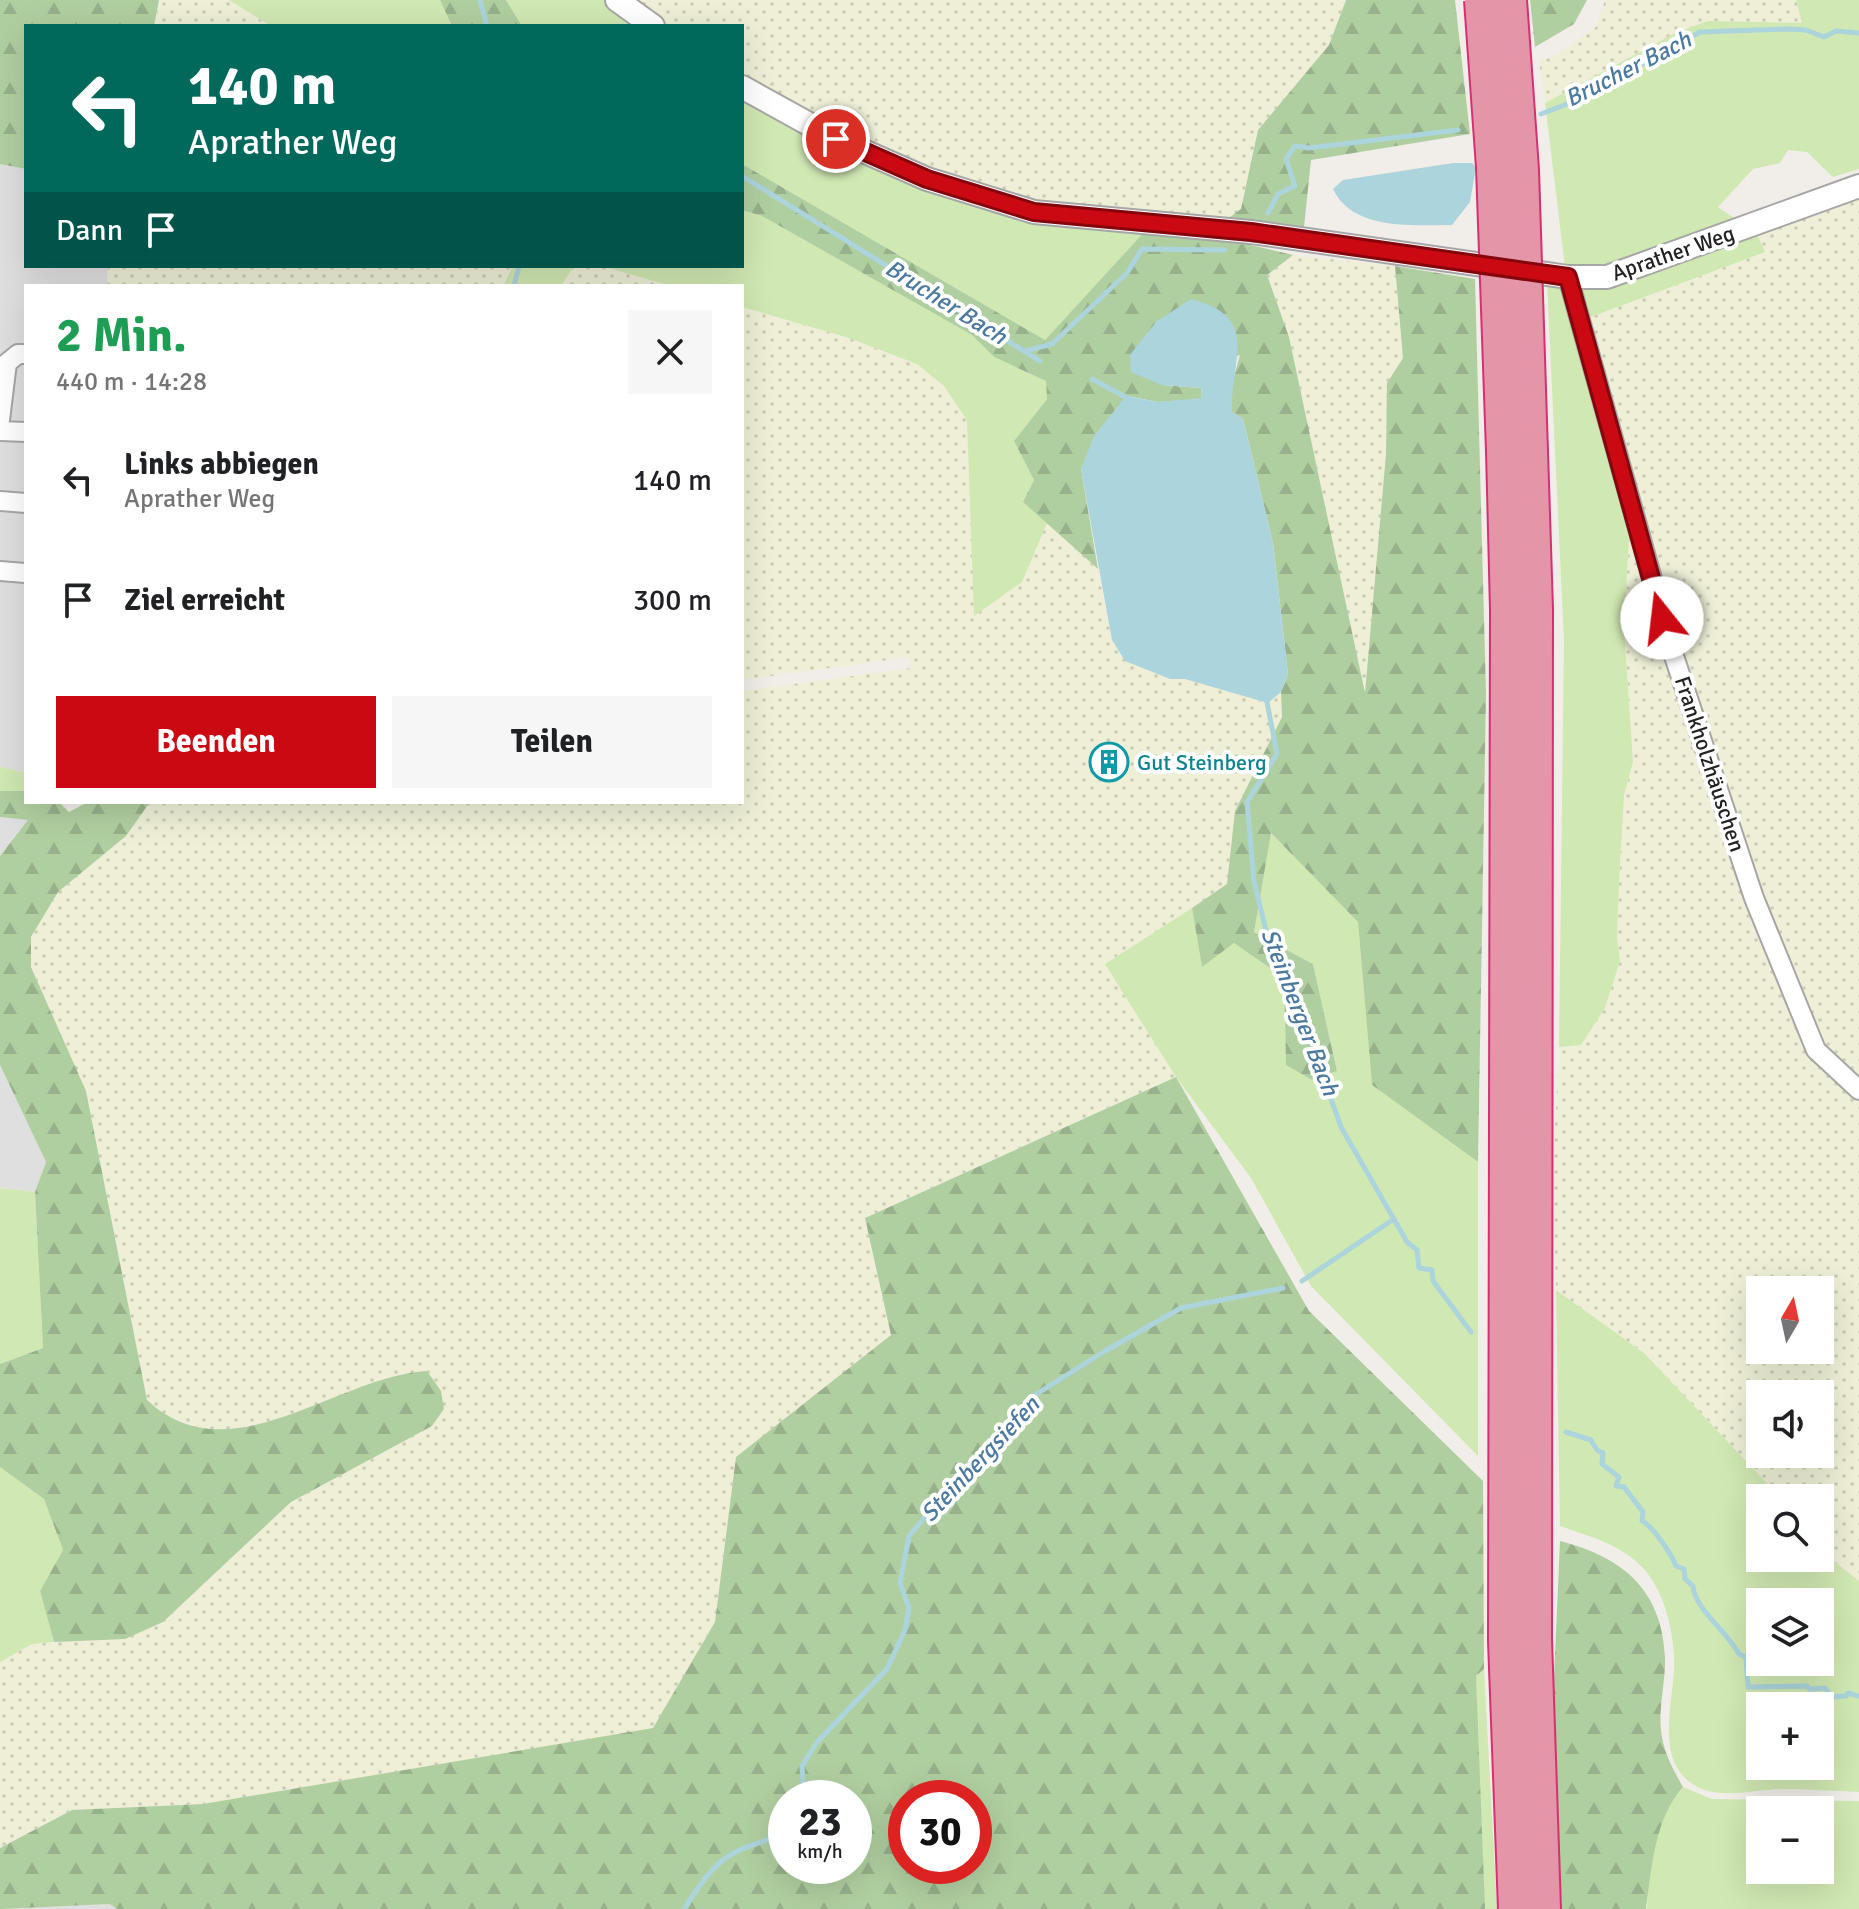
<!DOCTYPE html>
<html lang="de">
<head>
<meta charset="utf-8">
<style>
	body { margin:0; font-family:Signika,sans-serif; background:#f6f6f6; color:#202124; height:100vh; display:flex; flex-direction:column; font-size:30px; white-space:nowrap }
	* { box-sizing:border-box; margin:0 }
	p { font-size:26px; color:#757577 }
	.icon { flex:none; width:44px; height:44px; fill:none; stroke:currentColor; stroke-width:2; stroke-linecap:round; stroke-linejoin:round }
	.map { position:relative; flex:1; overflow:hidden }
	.details { position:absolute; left:24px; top:284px; width:720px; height:520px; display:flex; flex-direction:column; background:#fff; border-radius:0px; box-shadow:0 8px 32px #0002 }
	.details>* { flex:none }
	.banner { position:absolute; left:24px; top:24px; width:720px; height:244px; border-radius:0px; box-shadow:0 8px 32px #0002; background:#00695c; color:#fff; overflow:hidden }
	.needle { width:52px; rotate:9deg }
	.tools { position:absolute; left:1746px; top:1276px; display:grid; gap:16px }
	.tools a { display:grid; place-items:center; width:88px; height:88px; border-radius:0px; background:#fff; box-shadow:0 8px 32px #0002; font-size:40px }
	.speed { position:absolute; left:768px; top:1780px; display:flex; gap:16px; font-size:40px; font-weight:700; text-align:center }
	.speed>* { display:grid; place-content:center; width:104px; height:104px; border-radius:50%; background:#fff; box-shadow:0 8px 32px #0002; line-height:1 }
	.speed small { font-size:20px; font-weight:400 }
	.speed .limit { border:12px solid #d22; background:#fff; color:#111 }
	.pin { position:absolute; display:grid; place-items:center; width:68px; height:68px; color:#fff; margin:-34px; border:4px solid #fff; border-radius:50%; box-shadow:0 2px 8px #0007 }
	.me { position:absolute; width:88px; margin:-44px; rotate:344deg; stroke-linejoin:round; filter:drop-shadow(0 0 6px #0008) }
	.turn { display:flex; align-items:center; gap:28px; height:168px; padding:0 32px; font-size:36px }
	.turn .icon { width:104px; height:104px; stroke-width:2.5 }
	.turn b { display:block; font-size:56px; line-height:68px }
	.then { display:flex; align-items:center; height:76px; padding:0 32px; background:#0003; gap:16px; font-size:30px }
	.round { display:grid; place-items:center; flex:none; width:84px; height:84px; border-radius:0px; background:#f6f6f6 }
	.head { display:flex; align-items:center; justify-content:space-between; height:136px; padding:0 32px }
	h1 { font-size:48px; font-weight:700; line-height:60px; color:#1e9e55 }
	.primary-button { display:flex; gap:16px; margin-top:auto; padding:16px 32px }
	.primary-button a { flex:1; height:92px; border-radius:0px; background:#cb0913; color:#fff; font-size:32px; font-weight:700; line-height:92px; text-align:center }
	.primary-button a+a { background:#f6f6f6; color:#202124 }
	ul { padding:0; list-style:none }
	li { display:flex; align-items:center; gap:24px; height:120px; padding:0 32px }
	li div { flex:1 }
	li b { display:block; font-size:30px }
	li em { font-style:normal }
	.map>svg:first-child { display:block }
</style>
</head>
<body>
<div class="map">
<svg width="1859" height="1909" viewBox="0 0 1859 1909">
	<defs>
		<pattern id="farmland-dots" width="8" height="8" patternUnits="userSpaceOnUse" patternTransform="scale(2)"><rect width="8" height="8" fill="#eeefd6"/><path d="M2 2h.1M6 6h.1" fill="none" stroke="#cccdb7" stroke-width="1.8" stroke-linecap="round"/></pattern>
		<pattern id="forest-firs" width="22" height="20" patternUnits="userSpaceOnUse" patternTransform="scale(2)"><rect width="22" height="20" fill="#b0cfa0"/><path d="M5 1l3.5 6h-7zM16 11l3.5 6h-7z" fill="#97b18a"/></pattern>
	</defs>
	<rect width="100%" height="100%" fill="#f1eee9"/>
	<g fill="#e0dfdf">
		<path d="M 0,164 L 26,169 L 26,266 L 108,266 L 107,286 L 26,286 L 26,773 L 0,767 Z"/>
		<path d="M 0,817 L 29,820 L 0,856 Z"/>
		<path d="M 0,1065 L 46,1162 L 35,1192 L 0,1188 Z"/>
		<path d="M 110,1904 L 117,1909 L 0,1909 L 4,1908 Z"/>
	</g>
	<g fill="url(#farmland-dots)" fill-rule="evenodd">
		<path d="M 159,0 L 229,0 L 271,26 L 154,26 Z"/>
		<path d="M 630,0 L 1346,0 L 1329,45 L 1258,130 L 1241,210 L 1230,217 L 1195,220 L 1034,202 L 949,178 L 846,135 L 742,77 L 742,26 L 665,26 Z"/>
		<path d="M 1605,0 L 1796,0 L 1803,23 L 1708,21 L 1677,32 L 1545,103 L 1539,61 L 1553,57 L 1596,27 Z"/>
		<path d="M 1859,199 L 1859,1084 L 1827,1053 L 1800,1001 L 1727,802 L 1588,318 L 1764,252 L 1757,234 Z"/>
		<path d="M 1293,255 L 1395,266 L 1403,358 L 1387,383 L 1386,454 L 1365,696 L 1289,337 L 1267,275 Z"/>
		<path d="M 108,266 L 513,266 L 503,286 L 107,286 Z"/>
		<path d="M 574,266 L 602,266 L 671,286 L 561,286 Z"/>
		<path d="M 742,307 L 849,338 L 917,364 L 944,386 L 967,420 L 975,615 L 1022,582 L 1047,523 L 1098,569 L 1112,640 L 1170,679 L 1185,678 L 1268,703 L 1281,692 L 1282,717 L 1235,811 L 1227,885 L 1105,964 L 1176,1077 L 865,1218 L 891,1335 L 736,1457 L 715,1622 L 653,1729 L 203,1804 L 72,1810 L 0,1848 L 0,1662 L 32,1644 L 76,1641 L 163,1622 L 291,1502 L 432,1426 L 403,1373 L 272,1421 L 211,1432 L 164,1416 L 147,1400 L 85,1091 L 31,967 L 31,937 L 58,892 L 126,836 L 150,802 L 742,802 L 742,691 L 912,668 L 909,657 L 742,680 Z"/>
		<path d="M 1630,518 L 1810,1053 L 1859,1097 L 1859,1581 L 1820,1550 L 1820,1498 L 1781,1498 L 1644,1353 L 1556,1290 L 1553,1169 L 1559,1047 L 1581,1045 L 1605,1008 L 1620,961 L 1617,938 L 1619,881 L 1624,795 L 1633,762 L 1624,629 ZM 1760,1290 L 1820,1290 L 1820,1350 L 1760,1350 ZM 1760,1394 L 1820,1394 L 1820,1454 L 1760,1454 Z"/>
	</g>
	<g fill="#d0e8b2" fill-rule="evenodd">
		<path d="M 229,0 L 440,0 L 452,26 L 271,26 Z"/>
		<path d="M 506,0 L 603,0 L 639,26 L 522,26 Z"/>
		<path d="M 1796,0 L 1859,0 L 1859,169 L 1833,177 L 1807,152 L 1788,150 L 1780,163 L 1753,169 L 1718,207 L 1757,234 L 1765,252 L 1588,318 L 1630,518 L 1624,629 L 1633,762 L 1624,795 L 1619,881 L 1617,938 L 1620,961 L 1605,1008 L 1581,1045 L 1559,1047 L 1564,641 L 1547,282 L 1565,267 L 1545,103 L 1677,32 L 1708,21 L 1802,23 Z"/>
		<path d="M 742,100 L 864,164 L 996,213 L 1145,231 L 1045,340 L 742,164 Z"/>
		<path d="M 742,210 L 762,216 L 972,335 L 994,357 L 1046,381 L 1047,399 L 1014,441 L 1034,480 L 1023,502 L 1047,523 L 1022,582 L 974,616 L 967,420 L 944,386 L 917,364 L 849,338 L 742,307 L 742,286 L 671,286 L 602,266 L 742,266 Z"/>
		<path d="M 513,266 L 574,266 L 561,286 L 503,286 Z"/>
		<path d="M 0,767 L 26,773 L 26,791 L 0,791 Z"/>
		<path d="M 1270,832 L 1358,922 L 1372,1085 L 1478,1162 L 1478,1456 L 1311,1286 L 1251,1178 L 1176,1077 L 1105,964 L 1192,908 L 1202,967 L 1234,943 L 1284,978 L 1286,1064 L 1312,1080 L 1337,1071 L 1313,964 L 1254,932 Z"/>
		<path d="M 0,1188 L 35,1192 L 43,1348 L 0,1364 Z"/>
		<path d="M 1556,1290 L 1644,1353 L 1781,1498 L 1760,1498 L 1760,1558 L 1820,1558 L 1820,1550 L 1859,1581 L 1859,1792 C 1833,1791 1806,1789 1780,1789 C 1756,1790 1724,1798 1702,1789 C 1648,1766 1677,1697 1674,1655 C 1672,1625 1663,1588 1641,1566 C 1620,1544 1588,1536 1560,1526 ZM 1760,1602 L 1820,1602 L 1820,1662 L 1760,1662 ZM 1820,1706 L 1820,1766 L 1760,1766 L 1760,1706 Z"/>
		<path d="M 0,1467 L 44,1499 L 63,1550 L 40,1591 L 54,1642 L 32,1644 L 0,1662 Z"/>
		<path d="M 1484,1669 L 1497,1909 L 1482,1909 L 1476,1676 Z"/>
		<path d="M 1683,1787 L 1712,1799 L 1859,1801 L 1859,1909 L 1647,1909 C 1649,1867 1655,1819 1683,1787 ZM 1760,1810 L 1820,1810 L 1820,1870 L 1760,1870 Z"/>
	</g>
	<g fill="url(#forest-firs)" fill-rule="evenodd">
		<path d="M 0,0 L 159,0 L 154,26 L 26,26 L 26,169 L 0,164 Z"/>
		<path d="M 440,0 L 506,0 L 522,26 L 452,26 Z"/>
		<path d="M 1346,0 L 1455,0 L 1470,134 L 1311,160 L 1304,227 L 1230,217 L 1241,209 L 1258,130 L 1329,45 Z"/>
		<path d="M 1530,0 L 1587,0 L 1574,24 L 1535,47 Z"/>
		<path d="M 742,164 L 1045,340 L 1145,231 L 1216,237 L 1293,255 L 1267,275 L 1289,337 L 1365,693 L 1386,454 L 1387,383 L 1403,358 L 1395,266 L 1475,279 L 1486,694 L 1478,1162 L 1372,1085 L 1358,922 L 1271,833 L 1254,932 L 1313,964 L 1337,1071 L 1312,1080 L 1286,1065 L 1284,978 L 1234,943 L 1202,967 L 1192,908 L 1227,884 L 1235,811 L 1282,717 L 1281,692 L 1288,674 L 1273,543 L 1243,419 L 1232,412 L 1231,387 L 1240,355 L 1162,385 L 1201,388 L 1202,399 L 1158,402 L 1127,396 L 1081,469 L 1098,569 L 1023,502 L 1034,480 L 1014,441 L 1047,399 L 1046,381 L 994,357 L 972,335 L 762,216 L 742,210 Z"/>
		<path d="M 0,791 L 26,791 L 26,802 L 59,802 L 69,812 L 88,802 L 150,802 L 126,836 L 58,892 L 31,937 L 31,967 L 86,1091 L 147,1400 C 230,1478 336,1376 427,1371 L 441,1391 L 444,1409 L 432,1426 L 291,1502 L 163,1622 L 125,1639 L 54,1642 L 40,1591 L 63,1550 L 44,1499 L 0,1467 L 0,1364 L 43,1348 L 35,1192 L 46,1162 L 0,1065 L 0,856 L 28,820 L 0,817 Z"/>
		<path d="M 1176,1077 L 1309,1311 L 1483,1481 L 1484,1669 L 1476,1676 L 1485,1909 L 117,1909 L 110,1904 L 0,1909 L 0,1848 L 72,1810 L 203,1804 L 653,1728 L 715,1622 L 736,1457 L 891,1335 L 865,1218 ZM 786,1798 L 854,1798 L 854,1866 L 786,1866 ZM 974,1798 L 974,1866 L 906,1866 L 906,1798 Z"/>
		<path d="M 1560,1541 C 1622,1557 1662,1589 1665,1657 C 1666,1683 1657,1711 1662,1737 C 1665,1755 1674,1771 1683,1787 C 1654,1820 1652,1867 1646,1909 L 1562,1909 L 1552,1723 Z"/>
	</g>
	<g fill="#acd4dd">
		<path d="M 1453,163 L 1472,163 L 1476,167 L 1470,202 L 1452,225 C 1413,225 1353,231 1333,189 L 1343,180 Z"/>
		<path d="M 1191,299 C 1262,317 1230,359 1232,412 L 1243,419 L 1273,543 L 1288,674 L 1281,692 L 1268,703 L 1185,679 L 1170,679 L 1125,661 L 1112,640 L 1081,469 L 1094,436 L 1126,396 L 1158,402 L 1202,398 L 1201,388 L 1162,385 L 1131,372 L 1130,355 L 1156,322 Z"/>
	</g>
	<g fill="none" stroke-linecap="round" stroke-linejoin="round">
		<g stroke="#acd4dd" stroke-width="5">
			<path d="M 480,0 L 487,26"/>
			<path d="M 1541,114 L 1575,101 L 1700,32 L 1787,29 L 1806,30 L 1824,37 L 1836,31 L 1859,33"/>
			<path d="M 742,176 L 1040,361"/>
			<path d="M 1268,213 L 1278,194 L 1295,186 L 1286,159 L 1295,146 L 1309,148 L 1458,130"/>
			<path d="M 514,286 L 519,266"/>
			<path d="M 1025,351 L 1052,344 L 1127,273 L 1142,249 L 1225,250"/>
			<path d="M 1092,379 L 1131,400"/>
			<path d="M 1266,697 L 1277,754 L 1247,802 L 1254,882 L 1266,930 L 1295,997 L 1341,1127 L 1407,1242 L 1417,1250 L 1419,1268 L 1432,1270 L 1433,1281 L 1471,1332"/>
			<path d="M 1302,1281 L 1394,1219"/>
			<path d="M 1566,1432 L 1591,1440 L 1597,1450 L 1603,1453 L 1602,1464 L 1619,1477 L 1616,1486 L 1624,1487 L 1643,1512 L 1642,1521 C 1653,1526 1672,1555 1676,1566 L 1684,1569 L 1685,1579 L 1693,1586 C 1694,1608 1729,1634 1739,1654 L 1746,1657 L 1748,1687 L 1807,1686 L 1810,1689 L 1825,1688 L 1832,1697 L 1846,1696 L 1848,1693 L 1859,1696"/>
			<path d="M 804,1798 L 802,1766 L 817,1742 L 887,1669 L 905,1630 L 909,1608 L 900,1583 L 909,1536 L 962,1473 L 1035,1395 L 1105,1351 L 1181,1308 L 1283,1288"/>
			<path d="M 684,1909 C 719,1855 725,1853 786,1834"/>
		</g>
		<defs>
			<g id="minor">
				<path d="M 1568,277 L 1671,647 L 1754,898 L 1816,1050 L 1859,1090"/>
				<path d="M 0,420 L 7,363 L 18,354 L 26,354"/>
				<path d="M 0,431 L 26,432"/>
				<path d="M 0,501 L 26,503"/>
				<path d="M 0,571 L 25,573"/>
			</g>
			<g id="tertiary">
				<path d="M 617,0 L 653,26"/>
				<path d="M 742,87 L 836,139 L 927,179 L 1034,212 L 1251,232 L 1568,277 L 1607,277 L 1859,186"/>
			</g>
			<g id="motorway">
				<path d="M 1504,451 L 1508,610 L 1506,1641 L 1516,1909"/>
				<path d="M 1530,452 L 1535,609 L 1534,1639 L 1543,1909"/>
			</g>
		</defs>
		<use href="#minor" stroke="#a6a6a6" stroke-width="22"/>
		<use href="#tertiary" stroke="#a6a6a6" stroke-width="26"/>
		<use href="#motorway" stroke="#d53172" stroke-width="38"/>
		<use href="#minor" stroke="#fff" stroke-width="18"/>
		<use href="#tertiary" stroke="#fff" stroke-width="22"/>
		<use href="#motorway" stroke="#e495a8" stroke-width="34"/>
		<defs>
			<g id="motorway-bridge">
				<path d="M 1482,0 L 1494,167 L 1504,451"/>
				<path d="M 1509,0 L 1521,170 L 1530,452"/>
			</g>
		</defs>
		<use href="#motorway-bridge" stroke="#d53172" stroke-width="38" stroke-linecap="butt"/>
		<use href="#motorway-bridge" stroke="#e495a8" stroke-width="34"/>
	</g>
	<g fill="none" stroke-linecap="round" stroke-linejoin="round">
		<defs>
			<path id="route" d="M 836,139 L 927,179 L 1034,212 L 1251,232 L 1568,277 L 1662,618"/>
		</defs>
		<use href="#route" stroke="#84060c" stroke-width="20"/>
		<use href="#route" stroke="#cb0913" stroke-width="14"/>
	</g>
	<defs>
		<symbol id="building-ring" viewBox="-11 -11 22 22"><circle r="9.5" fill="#fff" stroke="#0f9aa8" stroke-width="1.5"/><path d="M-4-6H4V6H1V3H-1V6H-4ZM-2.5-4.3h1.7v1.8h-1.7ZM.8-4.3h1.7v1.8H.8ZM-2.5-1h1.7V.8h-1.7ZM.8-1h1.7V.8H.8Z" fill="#0f9aa8"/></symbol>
	</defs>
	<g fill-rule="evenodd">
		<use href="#building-ring" x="1087" y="740" width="44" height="44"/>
	</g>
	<g text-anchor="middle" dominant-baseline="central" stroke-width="8" stroke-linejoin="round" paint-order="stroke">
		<g font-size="22" fill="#222" stroke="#fff">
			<text transform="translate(1673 253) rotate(-19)">Aprather Weg</text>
			<text transform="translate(1710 764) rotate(72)">Frankholzhäuschen</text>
		</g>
		<g font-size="22" fill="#0d838f" stroke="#fff" text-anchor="start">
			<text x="1137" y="762">Gut Steinberg</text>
		</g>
		<g font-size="24" font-style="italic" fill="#4b799f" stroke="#fff">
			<text transform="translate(1628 69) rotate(-27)">Brucher Bach</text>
			<text transform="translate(946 302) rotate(32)">Brucher Bach</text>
			<text transform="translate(1300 1012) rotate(69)">Steinberger Bach</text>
			<text transform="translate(980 1459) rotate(-47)">Steinbergsiefen</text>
		</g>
	</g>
</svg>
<div class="tools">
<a><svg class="needle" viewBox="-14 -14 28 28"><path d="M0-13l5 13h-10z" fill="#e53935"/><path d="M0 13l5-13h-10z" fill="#757577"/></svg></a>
<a><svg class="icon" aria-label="sound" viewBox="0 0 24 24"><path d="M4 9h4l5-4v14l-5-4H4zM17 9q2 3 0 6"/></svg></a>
<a><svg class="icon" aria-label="search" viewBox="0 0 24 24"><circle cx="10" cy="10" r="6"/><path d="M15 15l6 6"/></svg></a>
<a><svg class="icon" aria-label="layers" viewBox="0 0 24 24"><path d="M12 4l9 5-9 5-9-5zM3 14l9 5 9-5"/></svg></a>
<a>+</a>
<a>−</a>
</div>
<div class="speed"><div>23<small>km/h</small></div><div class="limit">30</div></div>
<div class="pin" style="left:836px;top:139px;background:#d93025"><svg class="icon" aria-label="arrive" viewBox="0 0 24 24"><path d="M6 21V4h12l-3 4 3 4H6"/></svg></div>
<svg class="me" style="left:1662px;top:618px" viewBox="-20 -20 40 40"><circle r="19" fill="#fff"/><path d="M0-13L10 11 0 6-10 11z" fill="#cb0913"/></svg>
<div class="banner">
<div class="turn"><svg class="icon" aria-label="left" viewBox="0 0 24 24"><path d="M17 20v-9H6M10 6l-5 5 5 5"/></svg><div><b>140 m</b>Aprather Weg</div></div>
<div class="then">Dann<svg class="icon" aria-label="arrive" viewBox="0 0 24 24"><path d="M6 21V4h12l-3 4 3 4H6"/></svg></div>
</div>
<section class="details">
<div class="head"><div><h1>2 Min.</h1><p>440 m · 14:28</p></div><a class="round"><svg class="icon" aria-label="close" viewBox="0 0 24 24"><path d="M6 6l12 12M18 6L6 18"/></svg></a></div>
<ul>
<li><svg class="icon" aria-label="left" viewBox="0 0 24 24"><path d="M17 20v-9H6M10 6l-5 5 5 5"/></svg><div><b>Links abbiegen</b><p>Aprather Weg</p></div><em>140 m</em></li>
<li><svg class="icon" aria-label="arrive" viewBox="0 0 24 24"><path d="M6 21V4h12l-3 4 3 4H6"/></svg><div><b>Ziel erreicht</b></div><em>300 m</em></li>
</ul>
<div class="primary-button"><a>Beenden</a><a>Teilen</a></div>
</section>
</div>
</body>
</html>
